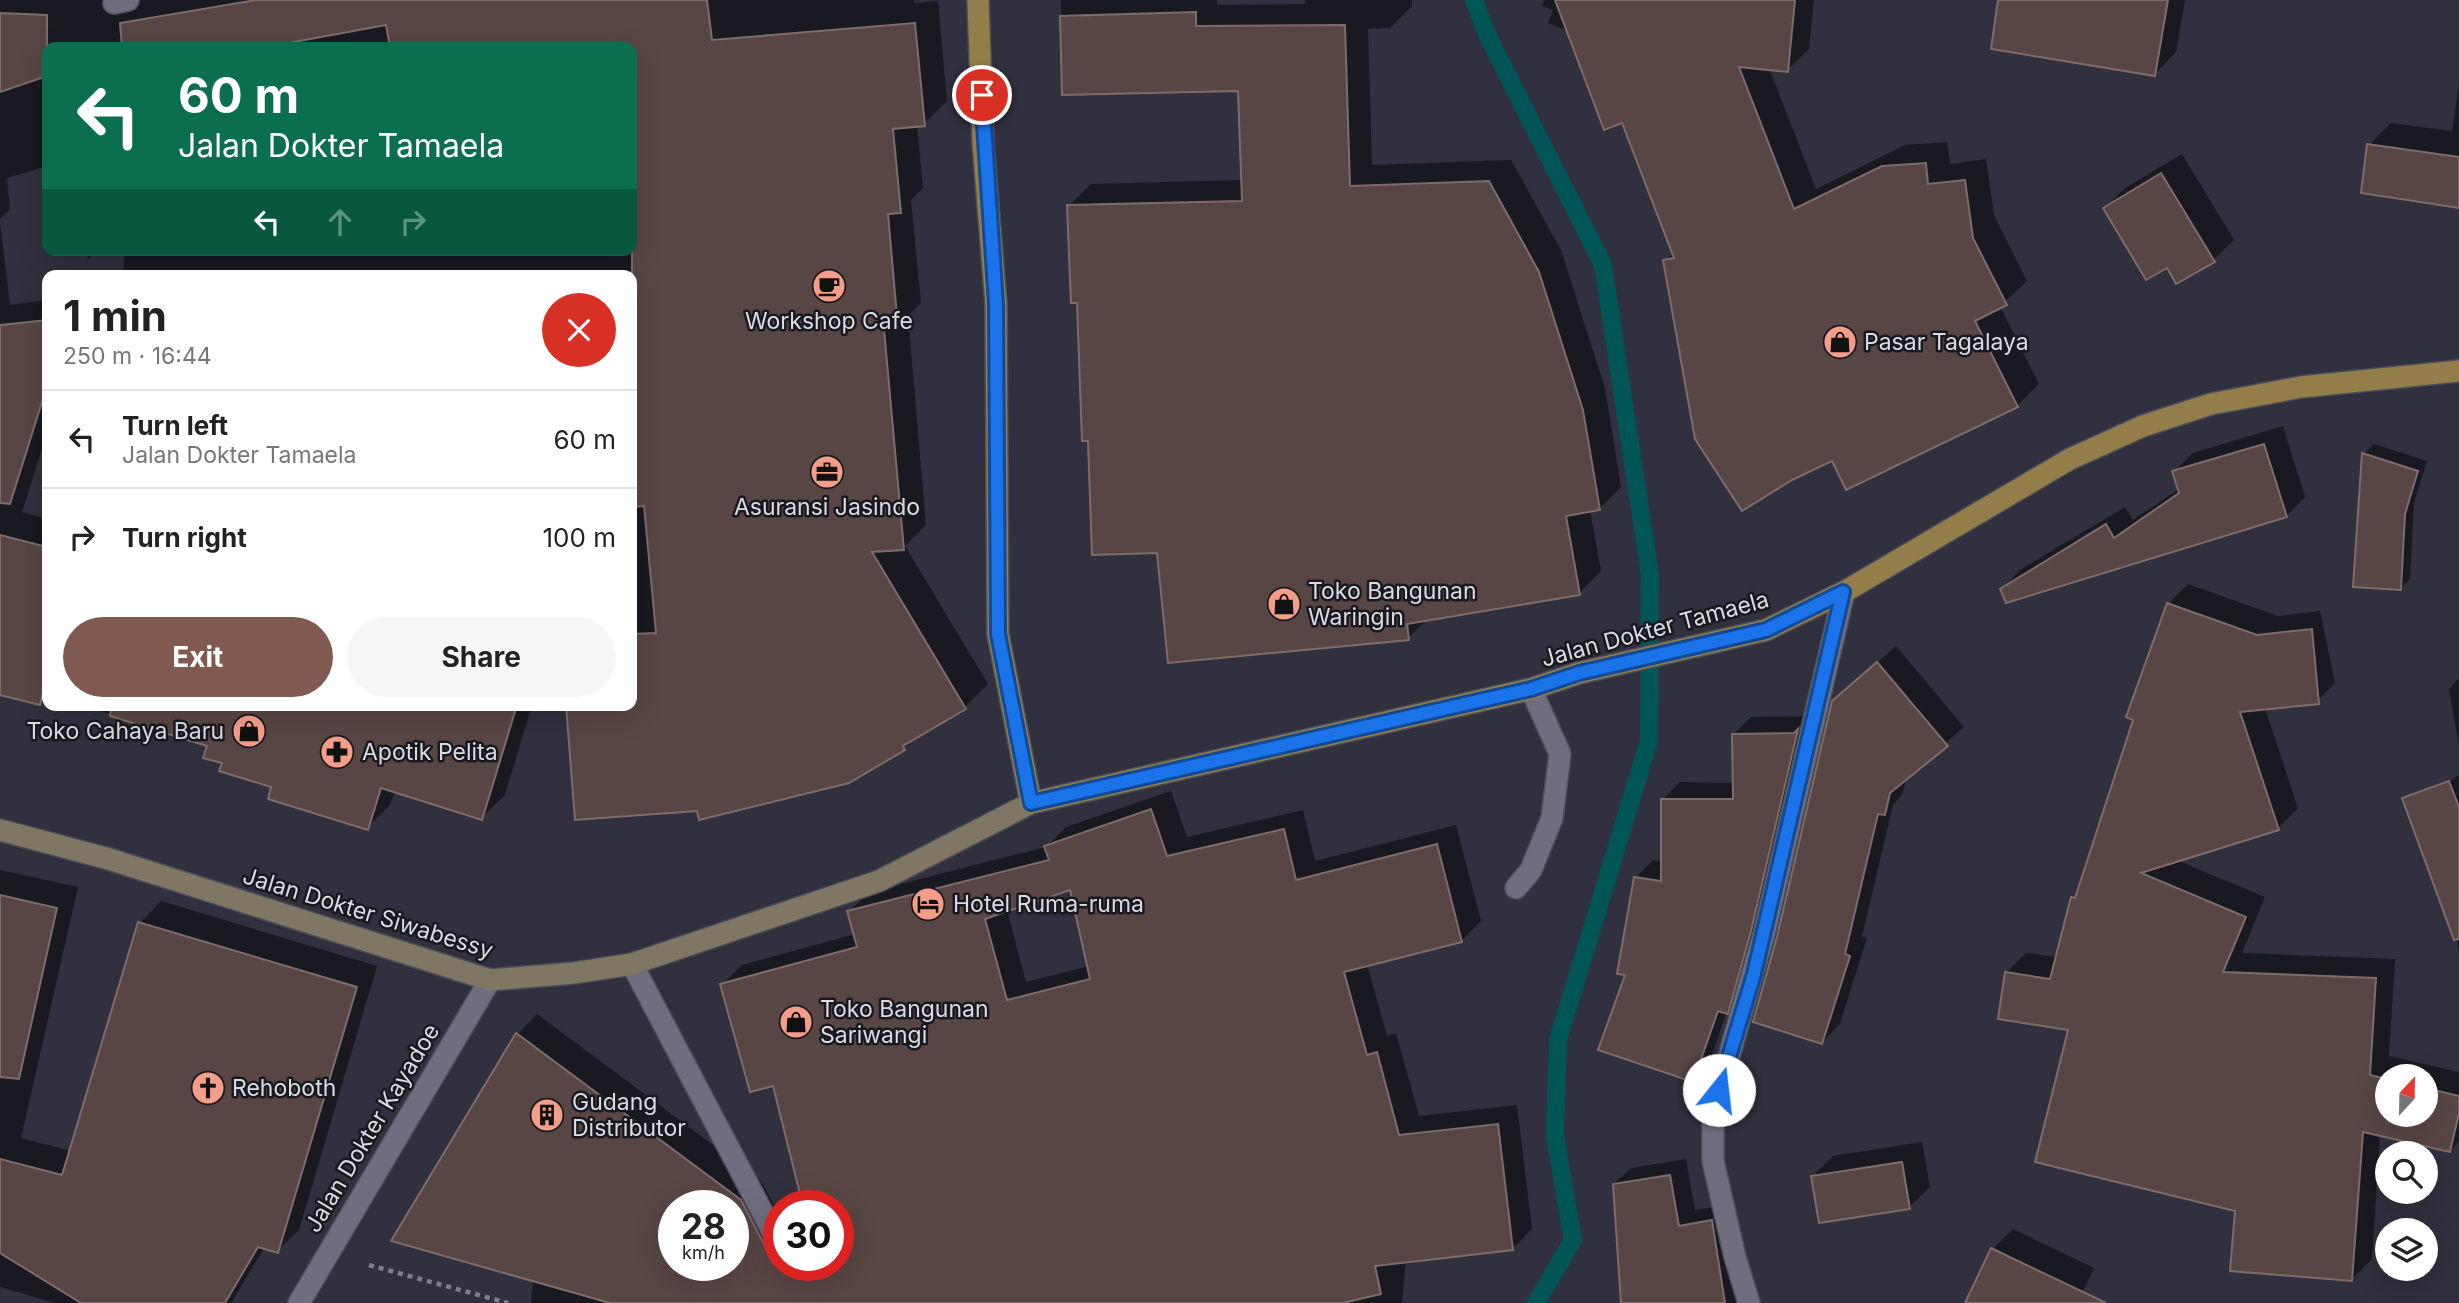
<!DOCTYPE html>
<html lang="en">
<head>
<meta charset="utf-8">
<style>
	body { margin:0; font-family:Inter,sans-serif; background:#f6f6f6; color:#222; height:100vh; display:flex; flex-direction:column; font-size:26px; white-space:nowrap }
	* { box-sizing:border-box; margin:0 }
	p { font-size:23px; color:#767676 }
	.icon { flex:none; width:38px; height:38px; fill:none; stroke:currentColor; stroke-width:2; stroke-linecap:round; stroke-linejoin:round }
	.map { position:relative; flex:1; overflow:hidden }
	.sheet { position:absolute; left:42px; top:270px; width:595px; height:441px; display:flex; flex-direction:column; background:#fff; border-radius:14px; box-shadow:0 7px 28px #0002 }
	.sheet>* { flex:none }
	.hud { position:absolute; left:42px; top:42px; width:595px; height:214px; border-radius:14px; box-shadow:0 7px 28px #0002; background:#0b6e4f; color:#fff; overflow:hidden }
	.needle { width:46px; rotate:22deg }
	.controls { position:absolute; left:2375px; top:1064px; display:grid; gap:14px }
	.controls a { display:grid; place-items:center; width:63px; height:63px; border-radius:50%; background:#fff; box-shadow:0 7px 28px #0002; font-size:35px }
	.speed { position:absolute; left:658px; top:1190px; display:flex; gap:14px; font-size:35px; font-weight:700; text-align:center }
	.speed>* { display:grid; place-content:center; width:91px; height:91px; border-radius:50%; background:#fff; box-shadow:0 7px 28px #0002; line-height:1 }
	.speed small { font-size:18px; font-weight:400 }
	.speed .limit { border:10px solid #d22; background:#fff; color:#111 }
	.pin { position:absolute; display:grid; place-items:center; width:60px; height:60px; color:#fff; margin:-30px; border:4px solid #fff; border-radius:50%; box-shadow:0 2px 7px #0007 }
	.me { position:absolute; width:77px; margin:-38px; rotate:16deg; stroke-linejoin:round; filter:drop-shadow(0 0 5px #0008) }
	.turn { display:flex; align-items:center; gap:24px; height:147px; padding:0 21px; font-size:32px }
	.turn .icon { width:91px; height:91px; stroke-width:2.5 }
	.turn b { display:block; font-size:49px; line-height:60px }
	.lanes { display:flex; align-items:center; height:66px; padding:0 21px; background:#0003; justify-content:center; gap:35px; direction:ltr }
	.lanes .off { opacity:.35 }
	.round { display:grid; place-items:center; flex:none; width:74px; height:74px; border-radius:37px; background:#f6f6f6 }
	.summary { display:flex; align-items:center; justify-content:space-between; height:119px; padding:0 21px }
	h1 { font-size:42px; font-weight:700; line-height:52px }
	.action { display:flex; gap:14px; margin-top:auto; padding:14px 21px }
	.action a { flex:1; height:80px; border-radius:42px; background:#805a50; color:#fff; font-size:28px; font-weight:700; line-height:80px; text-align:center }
	.action a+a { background:#f6f6f6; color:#222 }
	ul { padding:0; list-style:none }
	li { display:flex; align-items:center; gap:21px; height:98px; padding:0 21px; border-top:2px solid #e0e0e0 }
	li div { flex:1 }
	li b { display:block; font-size:26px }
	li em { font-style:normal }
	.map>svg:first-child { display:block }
</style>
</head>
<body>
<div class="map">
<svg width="2459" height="1303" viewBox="0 0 2459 1303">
	<rect width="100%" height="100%" fill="#30303e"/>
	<g fill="#0007" fill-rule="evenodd">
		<path d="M 0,0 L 914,0 L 914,3 L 938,1 L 947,101 L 924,124 L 917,125 L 923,188 L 911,200 L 921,303 L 908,316 L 926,525 L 905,546 L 988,684 L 965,707 L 917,736 L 904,748 L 848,781 L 698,809 L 632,705 L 632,275 L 123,275 L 125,250 L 632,250 L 632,47 L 47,47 L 47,166 L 7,178 L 10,209 L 0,219 Z"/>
		<path d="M 1061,0 L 1217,0 L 1217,5 L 1305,4 L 1305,0 L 1412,0 L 1412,6 L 1390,28 L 1368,29 L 1372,165 L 1511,160 L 1561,250 L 1605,388 L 1621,487 L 1599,509 L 1590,510 L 1601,571 L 1579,593 L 1428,619 L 1408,638 L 1089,439 L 1069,206 L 1091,184 L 1243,180 L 1239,89 L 1063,94 Z"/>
		<path d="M 1544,0 L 1814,0 L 1809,49 L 1787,70 L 1769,68 L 1816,189 L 1905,145 L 1947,142 L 1950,164 L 1986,159 L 1994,215 L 2027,281 L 2000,306 L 2039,384 L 2017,406 L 1833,459 L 1665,261 L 1674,252 L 1623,121 L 1568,31 L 1548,23 L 1553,10 L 1542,6 Z"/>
		<path d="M 2000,0 L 2185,0 L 2176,52 L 2155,74 Z"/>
		<path d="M 2459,84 L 2459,206 L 2369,145 L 2391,123 L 2452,131 Z"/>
		<path d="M 2182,154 L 2234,240 L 2213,260 L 2168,265 L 2105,208 L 2125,188 Z"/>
		<path d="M 0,222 L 10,305 L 47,300 L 47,433 L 22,512 L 47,519 L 47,695 L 40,703 L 0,693 Z"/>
		<path d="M 87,250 L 97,250 L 88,260 Z"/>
		<path d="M 2283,426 L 2305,497 L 2286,516 L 2002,589 L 2020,570 L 2125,507 L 2133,520 L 2179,489 L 2174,472 L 2193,453 Z"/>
		<path d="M 2374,444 L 2427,461 L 2414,503 L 2410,579 L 2400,589 L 2364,454 Z"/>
		<path d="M 2188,584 L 2278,616 L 2320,611 L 2335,683 L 2315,703 L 2265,708 L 2298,808 L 2278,828 L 2176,860 L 2265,897 L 2242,953 L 2395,959 L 2389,1056 L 2459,1072 L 2459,1141 L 2450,1151 L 2380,1134 L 2372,1259 L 2352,1279 L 2237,1210 L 2071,1028 L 2007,972 L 2026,953 L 2057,957 L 2073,897 L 2079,891 L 2135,718 L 2168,604 ZM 2387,1076 L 2426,1076 L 2426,1115 L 2387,1115 Z"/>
		<path d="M 1896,646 L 1964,727 L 1907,777 L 1902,795 L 1893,805 L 1862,936 L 1867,938 L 1840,1024 L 1822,1042 L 1778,937 L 1834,702 Z"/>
		<path d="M 2459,678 L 2459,747 L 2449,689 Z"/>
		<path d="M 81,705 L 532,705 L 505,795 L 481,818 L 395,791 L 390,805 L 367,828 L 225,762 L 209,745 Z"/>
		<path d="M 1813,716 L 1744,995 L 1727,1011 L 1709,1063 L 1692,1080 L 1627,973 L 1636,877 L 1653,860 L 1663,862 L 1663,799 L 1680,782 L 1735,783 L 1734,734 L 1751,717 Z"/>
		<path d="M 2459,776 L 2459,954 L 2436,795 L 2454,778 Z"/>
		<path d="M 1171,791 L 1187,837 L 1303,810 L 1315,861 L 1456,825 L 1481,921 L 1462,940 L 1367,964 L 1387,1036 L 1396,1033 L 1419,1116 L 1517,1105 L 1532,1229 L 1513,1248 L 1406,1260 L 1402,1303 L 531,1303 L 533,1279 L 394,1240 L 518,1034 L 537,1014 L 760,1180 L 779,1213 L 779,1265 L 838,1265 L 838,1206 L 722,985 L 742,965 L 855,934 L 849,912 L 869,892 L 1046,847 L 1066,827 ZM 1072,887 L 1089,966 L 1026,982 L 1007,910 ZM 674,1206 L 733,1206 L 733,1265 L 674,1265 Z"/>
		<path d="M 0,870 L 78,887 L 21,1138 L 71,1151 L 140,923 L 161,901 L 377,966 L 299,1230 L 277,1251 L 265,1247 L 231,1303 L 55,1303 L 0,1287 Z"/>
		<path d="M 1922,1142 L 1930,1187 L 1909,1207 L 1813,1176 L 1833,1156 Z"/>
		<path d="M 1686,1159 L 1695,1210 L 1728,1205 L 1750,1303 L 1623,1303 L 1614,1184 L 1631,1168 Z"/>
		<path d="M 2013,1229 L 2094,1268 L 2077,1303 L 1967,1303 L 1993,1249 Z"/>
	</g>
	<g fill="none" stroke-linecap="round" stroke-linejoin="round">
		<path stroke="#005657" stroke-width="18" d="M 1474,0 L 1487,34 L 1603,265 L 1650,575 L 1649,741 L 1558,1040 L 1555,1136 L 1573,1240 L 1536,1303"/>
	</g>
	<g fill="#584644" stroke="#7f6c6a" stroke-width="2" fill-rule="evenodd">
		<path d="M 256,0 L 707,0 L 712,40 L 915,23 L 925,126 L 893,129 L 901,213 L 888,214 L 898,328 L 884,329 L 904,550 L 872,552 L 966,709 L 903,746 L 905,750 L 849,783 L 699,820 L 697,811 L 575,820 L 566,705 L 632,705 L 632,634 L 656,633 L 644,506 L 632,507 L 632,47 L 390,47 L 386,25 L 267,47 L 122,47 L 120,23 Z"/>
		<path d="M 1555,0 L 1795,0 L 1788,72 L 1739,67 L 1794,209 L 1882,166 L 1926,163 L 1928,184 L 1965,180 L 1973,238 L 2007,305 L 1975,321 L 2018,407 L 1846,490 L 1832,461 L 1792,480 L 1742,511 L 1695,439 L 1663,260 L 1674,258 L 1622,123 L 1604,130 Z"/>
		<path d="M 1998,0 L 2168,0 L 2155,76 L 1991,49 Z"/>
		<path d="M 1196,12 L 1196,26 L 1345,25 L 1350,186 L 1489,181 L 1539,272 L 1583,410 L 1600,510 L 1566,516 L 1580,595 L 1407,624 L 1409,640 L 1168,663 L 1157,553 L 1092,555 L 1088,441 L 1082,441 L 1077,303 L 1071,303 L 1067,205 L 1242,201 L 1238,91 L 1062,95 L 1060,16 Z"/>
		<path d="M 0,13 L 47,15 L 47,76 L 0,92 Z"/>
		<path d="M 2367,144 L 2459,157 L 2459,208 L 2361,193 Z"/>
		<path d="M 2161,173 L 2215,262 L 2176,284 L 2167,268 L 2146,280 L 2103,208 Z"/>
		<path d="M 47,320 L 47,386 L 10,504 L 0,503 L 0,325 Z"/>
		<path d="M 2264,444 L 2287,517 L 2006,603 L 2000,589 L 2106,524 L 2114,538 L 2179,493 L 2172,471 Z"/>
		<path d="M 2362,453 L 2418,471 L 2405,514 L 2401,590 L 2353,587 Z"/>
		<path d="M 0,535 L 47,547 L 47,676 L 40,705 L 0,695 Z"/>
		<path d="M 2167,603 L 2257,635 L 2312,629 L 2319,704 L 2240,712 L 2279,830 L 2141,873 L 2246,917 L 2223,972 L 2376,978 L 2370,1075 L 2387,1079 L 2387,1115 L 2426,1115 L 2426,1088 L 2459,1096 L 2459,1113 L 2450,1152 L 2363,1132 L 2352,1281 L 2230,1271 L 2235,1211 L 2035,1162 L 2068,1030 L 1998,1019 L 2005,972 L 2050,979 L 2071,897 L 2075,898 L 2133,720 L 2126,717 Z"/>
		<path d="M 1877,662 L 1948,746 L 1890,793 L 1885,815 L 1878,814 L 1845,954 L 1850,956 L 1822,1044 L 1753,1022 L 1777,937 L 1832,701 Z"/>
		<path d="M 111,705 L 517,705 L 482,820 L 381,788 L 368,830 L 268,799 L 271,787 L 219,771 L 222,763 L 203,758 L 207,746 L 110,716 Z"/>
		<path d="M 1798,729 L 1751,931 L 1728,1014 L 1718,1011 L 1693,1082 L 1598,1050 L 1625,975 L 1617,974 L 1634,877 L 1661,881 L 1661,799 L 1733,799 L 1732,734 L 1794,733 Z"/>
		<path d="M 2449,781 L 2459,807 L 2459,939 L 2454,940 L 2402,798 Z"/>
		<path d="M 1151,809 L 1167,856 L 1284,829 L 1296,880 L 1437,844 L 1462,942 L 1344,972 L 1367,1055 L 1377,1052 L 1399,1135 L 1498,1124 L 1513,1250 L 1375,1266 L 1381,1294 L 1343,1303 L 610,1303 L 391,1241 L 516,1033 L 741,1200 L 765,1246 L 771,1251 L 779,1253 L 779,1265 L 838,1265 L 838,1206 L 803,1206 L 773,1086 L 750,1092 L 720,984 L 857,947 L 847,911 L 1049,860 L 1044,846 ZM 1070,890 L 1090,979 L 1007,1000 L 985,919 ZM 674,1206 L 733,1206 L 733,1265 L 674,1265 Z"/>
		<path d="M 0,895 L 57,908 L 19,1079 L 0,1077 Z"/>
		<path d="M 138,922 L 357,987 L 278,1253 L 258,1247 L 225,1303 L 81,1303 L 0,1253 L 0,1159 L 62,1175 Z"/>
		<path d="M 1902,1162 L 1910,1209 L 1819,1223 L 1811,1176 Z"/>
		<path d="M 1670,1175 L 1679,1226 L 1712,1220 L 1725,1303 L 1621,1303 L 1613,1184 Z"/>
		<path d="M 1991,1248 L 2106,1303 L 1965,1303 Z"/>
	</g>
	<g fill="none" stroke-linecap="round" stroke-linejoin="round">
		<defs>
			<g id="minor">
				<path d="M 114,3 L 128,0"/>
				<path d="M 1516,888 L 1531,870 L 1552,818 L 1560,754 L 1531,689"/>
				<path d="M 632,964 L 777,1240"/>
				<path d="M 1749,1303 L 1735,1257 L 1713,1161 L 1713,1112 L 1764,934 L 1844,592"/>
			</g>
			<path id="tertiary" d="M 299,1303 L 490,980"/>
			<path id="secondary" d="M 0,830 L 109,859 L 490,980 L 574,973 L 632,964 L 879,881 L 1031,803"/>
			<path id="primary" d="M 978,0 L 983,143 L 996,304 L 998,634 L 1031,803 L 1531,689 L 1579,673 L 1766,630 L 1844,592 L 2070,459 L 2143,426 L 2211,404 L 2301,387 L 2459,371"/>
		</defs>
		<use href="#minor" stroke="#4e4e59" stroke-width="24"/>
		<use href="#tertiary" stroke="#4e4e59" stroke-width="24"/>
		<use href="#secondary" stroke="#4e4e59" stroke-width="24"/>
		<use href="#primary" stroke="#4e4e59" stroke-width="24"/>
		<path stroke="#7f7f8a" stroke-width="4.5" stroke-dasharray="5 5" stroke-linecap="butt" d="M 369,1265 L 508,1303"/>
		<use href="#minor" stroke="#6e6e7e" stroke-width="21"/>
		<use href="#tertiary" stroke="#6e6e7e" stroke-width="21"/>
		<use href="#secondary" stroke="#807664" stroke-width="21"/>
		<use href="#primary" stroke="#937e49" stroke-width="21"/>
	</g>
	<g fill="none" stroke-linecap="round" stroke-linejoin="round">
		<defs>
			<path id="route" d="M 982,95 L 996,304 L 998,634 L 1031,803 L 1531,689 L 1579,673 L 1766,630 L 1843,592 L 1754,974 L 1719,1090"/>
		</defs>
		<use href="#route" stroke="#114b97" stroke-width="18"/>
		<use href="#route" stroke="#1a73e8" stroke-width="12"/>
	</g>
	<defs>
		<symbol id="cafe-disc" viewBox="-11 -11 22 22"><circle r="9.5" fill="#f49e89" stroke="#19191f"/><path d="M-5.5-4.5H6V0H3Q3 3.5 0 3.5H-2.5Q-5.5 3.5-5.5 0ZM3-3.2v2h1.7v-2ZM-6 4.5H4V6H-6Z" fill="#111"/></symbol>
		<symbol id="shop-disc" viewBox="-11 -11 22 22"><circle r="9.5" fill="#f49e89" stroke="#19191f"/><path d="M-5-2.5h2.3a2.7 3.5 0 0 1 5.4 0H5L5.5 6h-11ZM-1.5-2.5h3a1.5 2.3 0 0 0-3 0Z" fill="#111"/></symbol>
		<symbol id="office-disc" viewBox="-11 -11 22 22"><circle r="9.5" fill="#f49e89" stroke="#19191f"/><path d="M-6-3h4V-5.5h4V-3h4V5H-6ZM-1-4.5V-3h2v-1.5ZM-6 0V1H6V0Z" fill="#111"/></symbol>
		<symbol id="pharmacy-disc" viewBox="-11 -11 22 22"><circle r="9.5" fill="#f49e89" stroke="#19191f"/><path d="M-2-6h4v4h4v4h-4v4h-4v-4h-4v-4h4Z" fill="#111"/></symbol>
		<symbol id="hotel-disc" viewBox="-11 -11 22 22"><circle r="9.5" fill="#f49e89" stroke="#19191f"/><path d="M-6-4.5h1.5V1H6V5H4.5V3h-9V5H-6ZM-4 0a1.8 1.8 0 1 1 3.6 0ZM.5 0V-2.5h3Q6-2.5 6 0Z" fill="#111"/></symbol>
		<symbol id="church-disc" viewBox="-11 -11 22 22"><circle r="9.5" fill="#f49e89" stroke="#19191f"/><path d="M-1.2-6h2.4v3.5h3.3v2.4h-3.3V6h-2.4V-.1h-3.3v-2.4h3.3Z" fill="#111"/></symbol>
		<symbol id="building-disc" viewBox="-11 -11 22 22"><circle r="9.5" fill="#f49e89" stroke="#19191f"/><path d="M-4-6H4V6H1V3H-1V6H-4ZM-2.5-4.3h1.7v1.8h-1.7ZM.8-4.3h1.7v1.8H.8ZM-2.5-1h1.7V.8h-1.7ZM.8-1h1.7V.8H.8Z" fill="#111"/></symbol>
	</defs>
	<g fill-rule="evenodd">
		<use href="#cafe-disc" x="810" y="267" width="38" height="38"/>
		<use href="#shop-disc" x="1821" y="323" width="38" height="38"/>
		<use href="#office-disc" x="808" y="453" width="38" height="38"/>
		<use href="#shop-disc" x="1265" y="585" width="38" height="38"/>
		<use href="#shop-disc" x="230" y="712" width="38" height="38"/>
		<use href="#pharmacy-disc" x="318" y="733" width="38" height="38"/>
		<use href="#hotel-disc" x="909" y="885" width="38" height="38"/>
		<use href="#shop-disc" x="777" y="1003" width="38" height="38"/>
		<use href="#church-disc" x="189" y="1069" width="38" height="38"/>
		<use href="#building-disc" x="528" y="1096" width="38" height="38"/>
	</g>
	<g text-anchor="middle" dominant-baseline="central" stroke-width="5" stroke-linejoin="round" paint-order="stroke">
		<g font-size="23" fill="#dadae3" stroke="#19191f" text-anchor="start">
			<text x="829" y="321" text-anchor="middle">Workshop Cafe</text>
			<text x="1864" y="342">Pasar Tagalaya</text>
			<text x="827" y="507" text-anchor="middle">Asuransi Jasindo</text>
			<text x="1308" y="591">Toko Bangunan<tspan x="1308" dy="26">Waringin</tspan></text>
			<text x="224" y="731" text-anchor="end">Toko Cahaya Baru</text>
			<text x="362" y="752">Apotik Pelita</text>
			<text x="953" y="904">Hotel Ruma-ruma</text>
			<text x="820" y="1009">Toko Bangunan<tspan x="820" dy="26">Sariwangi</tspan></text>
			<text x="232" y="1088">Rehoboth</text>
			<text x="572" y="1102">Gudang<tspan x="572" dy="26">Distributor</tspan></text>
		</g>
		<g font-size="23" fill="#dadae3" stroke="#19191f">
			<text transform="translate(1655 629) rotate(-15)">Jalan Dokter Tamaela</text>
			<text transform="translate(368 913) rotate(17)">Jalan Dokter Siwabessy</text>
			<text transform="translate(372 1128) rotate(-59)">Jalan Dokter Kayadoe</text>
		</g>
	</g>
</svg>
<div class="controls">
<a><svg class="needle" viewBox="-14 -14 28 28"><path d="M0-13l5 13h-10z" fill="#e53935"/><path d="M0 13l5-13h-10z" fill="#767676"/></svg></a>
<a><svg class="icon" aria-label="search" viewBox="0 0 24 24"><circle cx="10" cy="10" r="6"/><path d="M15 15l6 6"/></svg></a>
<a><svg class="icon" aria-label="layers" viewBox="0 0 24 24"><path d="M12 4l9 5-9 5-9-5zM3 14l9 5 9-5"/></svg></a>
</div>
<div class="speed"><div>28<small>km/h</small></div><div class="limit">30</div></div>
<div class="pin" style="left:982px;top:95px;background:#d93025"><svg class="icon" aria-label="arrive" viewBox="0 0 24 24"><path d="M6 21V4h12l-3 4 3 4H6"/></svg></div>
<svg class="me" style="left:1719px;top:1090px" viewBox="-20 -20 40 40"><circle r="19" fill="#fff"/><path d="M0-13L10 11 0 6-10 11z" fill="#1a73e8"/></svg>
<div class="hud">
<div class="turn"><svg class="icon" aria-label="left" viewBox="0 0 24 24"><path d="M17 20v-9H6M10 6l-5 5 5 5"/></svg><div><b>60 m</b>Jalan Dokter Tamaela</div></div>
<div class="lanes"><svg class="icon" aria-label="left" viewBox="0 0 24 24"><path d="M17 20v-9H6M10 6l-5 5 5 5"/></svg><svg class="icon off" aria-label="ahead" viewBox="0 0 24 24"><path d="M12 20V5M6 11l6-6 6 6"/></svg><svg class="icon off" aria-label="right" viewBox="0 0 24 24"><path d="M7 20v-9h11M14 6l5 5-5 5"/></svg></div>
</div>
<section class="sheet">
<div class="summary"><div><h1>1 min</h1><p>250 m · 16:44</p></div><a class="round" style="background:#d93025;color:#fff"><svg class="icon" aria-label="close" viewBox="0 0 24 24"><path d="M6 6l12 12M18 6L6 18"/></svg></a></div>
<ul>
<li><svg class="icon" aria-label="left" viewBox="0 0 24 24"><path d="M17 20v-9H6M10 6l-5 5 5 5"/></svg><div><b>Turn left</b><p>Jalan Dokter Tamaela</p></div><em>60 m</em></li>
<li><svg class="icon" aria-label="right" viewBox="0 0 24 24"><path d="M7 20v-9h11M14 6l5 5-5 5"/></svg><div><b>Turn right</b></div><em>100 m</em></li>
</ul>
<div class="action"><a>Exit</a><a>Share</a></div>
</section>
</div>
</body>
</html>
